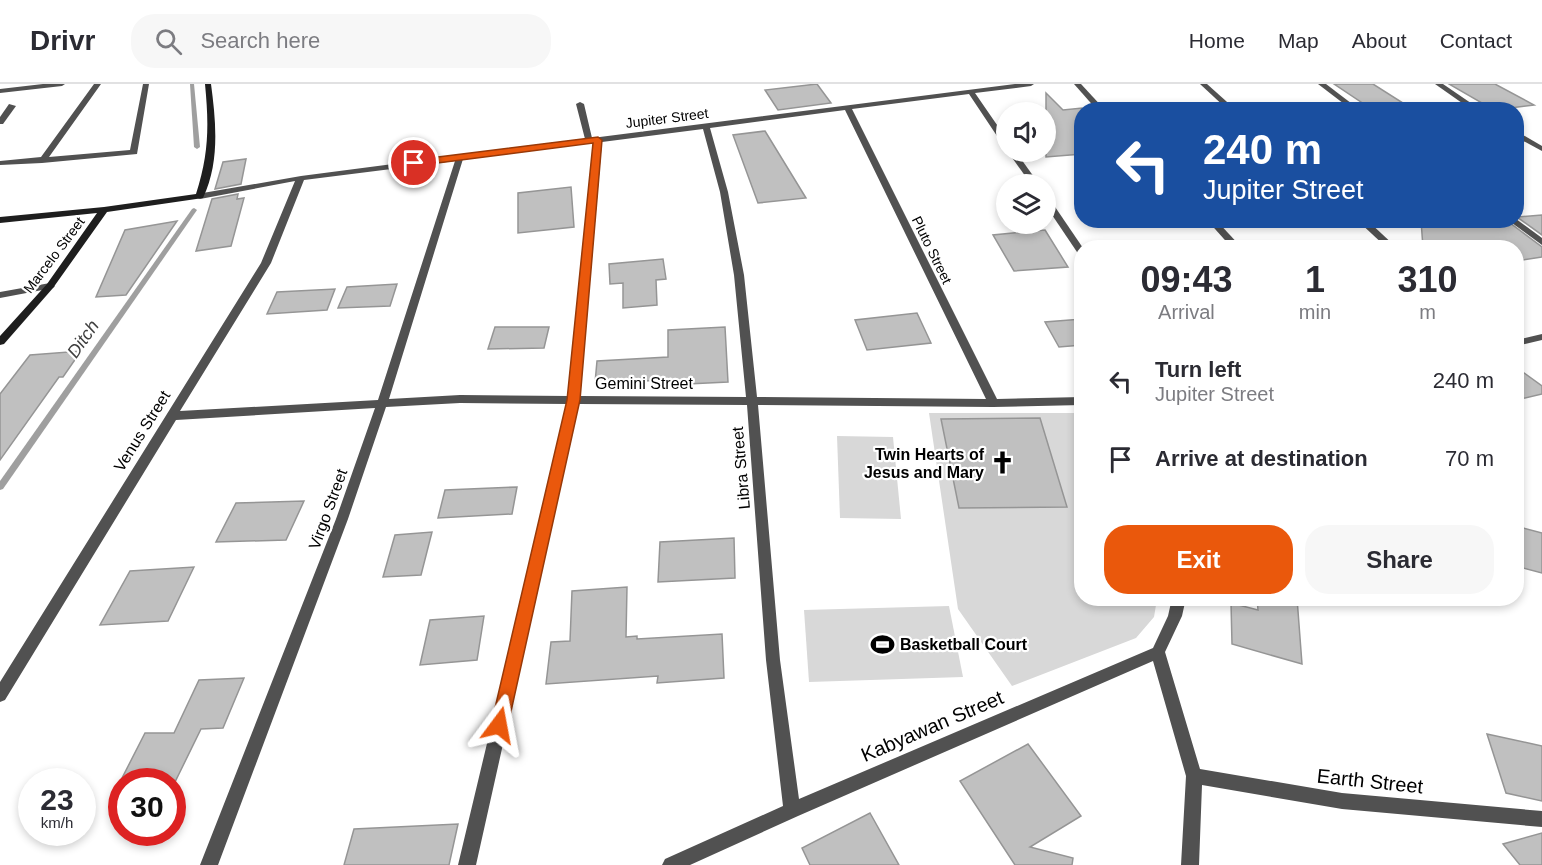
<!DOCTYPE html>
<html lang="en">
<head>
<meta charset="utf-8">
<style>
	body { margin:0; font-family:Helvetica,sans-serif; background:#f7f7f7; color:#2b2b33; height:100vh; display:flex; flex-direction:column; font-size:22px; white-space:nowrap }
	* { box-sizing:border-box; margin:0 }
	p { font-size:20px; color:#7c7c81 }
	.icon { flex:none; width:33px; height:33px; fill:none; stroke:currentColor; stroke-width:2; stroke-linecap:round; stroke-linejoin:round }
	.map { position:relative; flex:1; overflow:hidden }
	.sheet { position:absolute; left:1074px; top:156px; width:450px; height:366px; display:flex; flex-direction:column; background:#fff; border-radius:24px; box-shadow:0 3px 9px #0003 }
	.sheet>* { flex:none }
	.guide { position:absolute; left:1074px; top:18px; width:450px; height:126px; border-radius:24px; box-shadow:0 3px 9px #0003; background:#1a4fa0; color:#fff; overflow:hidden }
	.fabs { position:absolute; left:996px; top:18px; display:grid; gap:12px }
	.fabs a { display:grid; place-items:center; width:60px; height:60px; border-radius:50%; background:#fff; box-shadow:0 3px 9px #0003; font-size:30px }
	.speed { position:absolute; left:18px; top:684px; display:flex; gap:12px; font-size:30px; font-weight:700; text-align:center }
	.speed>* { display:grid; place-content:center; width:78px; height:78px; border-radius:50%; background:#fff; box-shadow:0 3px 9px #0003; line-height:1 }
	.speed small { font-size:15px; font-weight:400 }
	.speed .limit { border:9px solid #d22; background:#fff; color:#111 }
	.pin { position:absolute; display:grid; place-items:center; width:51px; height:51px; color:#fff; margin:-26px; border:3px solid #fff; border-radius:50%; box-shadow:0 2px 6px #0007 }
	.me { position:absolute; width:66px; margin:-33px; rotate:13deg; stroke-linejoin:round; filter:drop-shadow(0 0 4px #0008) }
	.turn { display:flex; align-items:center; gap:21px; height:126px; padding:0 30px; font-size:27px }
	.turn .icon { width:78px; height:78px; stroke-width:2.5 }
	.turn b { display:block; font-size:42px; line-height:51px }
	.eta { display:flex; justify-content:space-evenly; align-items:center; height:102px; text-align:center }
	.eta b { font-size:36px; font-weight:700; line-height:42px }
	.button { display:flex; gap:12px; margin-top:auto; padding:12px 30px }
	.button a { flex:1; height:69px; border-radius:24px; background:#ea580c; color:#fff; font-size:24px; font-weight:700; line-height:69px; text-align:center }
	.button a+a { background:#f7f7f7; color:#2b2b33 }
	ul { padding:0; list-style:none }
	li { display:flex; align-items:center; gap:18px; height:78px; padding:0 30px }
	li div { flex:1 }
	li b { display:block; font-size:22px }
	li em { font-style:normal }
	header { display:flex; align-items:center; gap:36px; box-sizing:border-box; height:84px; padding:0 30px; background:#fff; border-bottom:2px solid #e1e1e2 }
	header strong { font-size:28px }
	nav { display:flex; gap:33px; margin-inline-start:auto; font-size:21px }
	.search { width:420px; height:54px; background:#f7f7f7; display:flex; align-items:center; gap:15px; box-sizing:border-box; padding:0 21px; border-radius:24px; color:#7c7c81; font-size:22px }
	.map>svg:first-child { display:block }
</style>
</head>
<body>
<header>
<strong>Drivr</strong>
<div class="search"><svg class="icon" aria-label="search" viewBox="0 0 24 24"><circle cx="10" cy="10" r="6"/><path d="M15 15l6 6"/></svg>Search here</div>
<nav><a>Home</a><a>Map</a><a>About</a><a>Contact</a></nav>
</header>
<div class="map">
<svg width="1542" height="781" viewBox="0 0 1542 781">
	<rect width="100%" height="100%" fill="#fff"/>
	<g fill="#d8d8d8">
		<path d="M 929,329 L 1081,329 L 1082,514 L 1157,515 L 1154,533 L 1136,554 L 1012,602 L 958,525 Z"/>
		<path d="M 837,352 L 893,353 L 901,435 L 840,434 Z"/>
		<path d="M 949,522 L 963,593 L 809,598 L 804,526 Z"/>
	</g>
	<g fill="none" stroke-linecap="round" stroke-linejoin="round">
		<g fill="#9f9f9f" fill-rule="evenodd">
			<path d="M 190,0 L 194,0 L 200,63 L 197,65 L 194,63 Z"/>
			<path d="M 194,124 L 197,126 L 3,405 L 0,406 L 0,397 L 192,125 Z"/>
		</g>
	</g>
	<g fill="#c0c0c0" stroke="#959595" stroke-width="1.5">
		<path d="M 817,0 L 831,19 L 778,26 L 765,6 Z"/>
		<path d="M 1334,0 L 1373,0 L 1414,26 L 1373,26 Z"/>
		<path d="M 1449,0 L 1495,0 L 1534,21 L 1494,26 Z"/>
		<path d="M 1046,9 L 1063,26 L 1082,24 L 1082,70 L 1046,73 Z"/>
		<path d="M 765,47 L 806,114 L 758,119 L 733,51 Z"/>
		<path d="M 246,75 L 241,100 L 215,105 L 223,78 Z"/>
		<path d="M 571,103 L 574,143 L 518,149 L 518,109 Z"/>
		<path d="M 238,110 L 237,115 L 244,114 L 231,162 L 196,167 L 212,115 Z"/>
		<path d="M 1542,131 L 1542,151 L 1517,133 Z"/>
		<path d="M 1421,136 L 1506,136 L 1542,163 L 1542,173 L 1516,177 L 1516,164 L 1423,164 Z"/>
		<path d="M 177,137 L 126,211 L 96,213 L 125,146 Z"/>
		<path d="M 1045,146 L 1068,183 L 1014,187 L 993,151 Z"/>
		<path d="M 663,175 L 666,195 L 656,196 L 657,221 L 623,224 L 623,199 L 610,200 L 609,180 Z"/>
		<path d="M 397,200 L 390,222 L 338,224 L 347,203 Z"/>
		<path d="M 335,205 L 327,226 L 267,230 L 277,208 Z"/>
		<path d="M 917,229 L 931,259 L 867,266 L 855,236 Z"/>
		<path d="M 1082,235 L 1082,261 L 1059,263 L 1045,238 Z"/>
		<path d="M 495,243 L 549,243 L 544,264 L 488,265 Z"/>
		<path d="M 725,243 L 728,298 L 667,301 L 667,296 L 595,299 L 597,277 L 668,273 L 668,246 Z"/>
		<path d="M 81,267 L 63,293 L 59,293 L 0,376 L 0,310 L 30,271 Z"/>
		<path d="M 1516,283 L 1542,302 L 1542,310 L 1516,316 Z"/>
		<path d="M 1040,334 L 1067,423 L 959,424 L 941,335 Z"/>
		<path d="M 517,403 L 512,430 L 438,434 L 445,406 Z"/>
		<path d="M 304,417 L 286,456 L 216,458 L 236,419 Z"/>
		<path d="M 1516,442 L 1542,449 L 1542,489 L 1516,482 Z"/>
		<path d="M 432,448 L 421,491 L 383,493 L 395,451 Z"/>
		<path d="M 734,454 L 735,494 L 658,498 L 660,458 Z"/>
		<path d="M 194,483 L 168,537 L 100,541 L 130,487 Z"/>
		<path d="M 627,503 L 626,553 L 637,552 L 637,555 L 722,550 L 724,594 L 657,599 L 658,592 L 546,600 L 551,558 L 570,557 L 572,507 Z"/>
		<path d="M 1257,514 L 1297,514 L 1302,580 L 1232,560 L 1231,519 L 1258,526 Z"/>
		<path d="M 484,532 L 477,576 L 420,581 L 430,536 Z"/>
		<path d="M 244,594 L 223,644 L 201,645 L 175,698 L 120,698 L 145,649 L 174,649 L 199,596 Z"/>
		<path d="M 1487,650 L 1542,662 L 1542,717 L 1506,709 Z"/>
		<path d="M 1028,660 L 1081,732 L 1030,763 L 1073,774 L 1072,781 L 1015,781 L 960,697 Z"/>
		<path d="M 870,729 L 899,781 L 810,781 L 802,764 Z"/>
		<path d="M 458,740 L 449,781 L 344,781 L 354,745 Z"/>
		<path d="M 1542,749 L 1542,781 L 1520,781 L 1503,760 Z"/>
	</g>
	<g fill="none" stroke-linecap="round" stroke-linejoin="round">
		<g fill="#515151" fill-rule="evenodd">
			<path d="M 43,0 L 65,0 L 62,2 L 0,9 L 0,5 Z"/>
			<path d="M 94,0 L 101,0 L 49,73 L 130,66 L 143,0 L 149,0 L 137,70 L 42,79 L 0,81 L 0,77 L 41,73 Z"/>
			<path d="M 1015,0 L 1034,0 L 1031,2 L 975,9 L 1006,54 L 1006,61 L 1003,61 L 969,10 L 852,25 L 997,315 L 1082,313 L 1082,321 L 993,323 L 758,321 L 780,576 L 799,715 L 1153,564 L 1168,532 L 1172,514 L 1186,514 L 1182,532 L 1165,568 L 1200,685 L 1342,709 L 1542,727 L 1542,743 L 1342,725 L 1202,701 L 1199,781 L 1181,781 L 1186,692 L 1153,577 L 798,732 L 690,781 L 662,781 L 665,775 L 783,722 L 766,576 L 747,321 L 579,320 L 476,781 L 458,781 L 568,320 L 460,319 L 386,323 L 348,435 L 218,781 L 200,781 L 336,435 L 375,324 L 176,336 L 5,616 L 0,618 L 0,598 L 261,179 L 295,97 L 200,115 L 197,114 L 197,110 L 301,92 L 585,55 L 576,20 L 580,18 L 584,20 L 592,54 ZM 845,26 L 986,315 L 757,313 L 744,191 L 728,108 L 710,44 ZM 703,45 L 720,108 L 734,191 L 746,313 L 580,312 L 602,58 ZM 590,59 L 594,59 L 569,312 L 460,311 L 389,315 L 463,75 ZM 455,77 L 378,316 L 180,327 L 271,179 L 304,96 Z"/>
			<path d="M 1074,0 L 1081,0 L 1105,26 L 1097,26 Z"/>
			<path d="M 1200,0 L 1207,0 L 1236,26 L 1228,26 Z"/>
			<path d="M 1318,0 L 1326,0 L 1360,26 L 1352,26 Z"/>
			<path d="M 1435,0 L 1443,0 L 1481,26 L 1472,26 Z"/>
			<path d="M 9,20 L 16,22 L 3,40 L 0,40 L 0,33 Z"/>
			<path d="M 1516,47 L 1542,62 L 1542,67 L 1516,53 Z"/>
			<path d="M 1008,68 L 1016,68 L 1039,100 L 1031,100 Z"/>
			<path d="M 1046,113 L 1049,114 L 1083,164 L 1082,172 L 1079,171 L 1046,122 Z"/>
			<path d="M 1516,135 L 1542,154 L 1542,161 L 1508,136 Z"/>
			<path d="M 1207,136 L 1216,136 L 1242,164 L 1232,164 Z"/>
			<path d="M 1357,136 L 1367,136 L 1397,164 L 1387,164 Z"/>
			<path d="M 50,199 L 55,202 L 53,204 L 0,214 L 0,208 Z"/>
			<path d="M 1542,250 L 1542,256 L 1516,262 L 1516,256 Z"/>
		</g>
		<path fill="#1e1e1e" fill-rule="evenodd" d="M 205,0 L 211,0 C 216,38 220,78 203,114 L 107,128 L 53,204 L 4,260 L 0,261 L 0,252 L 47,200 L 97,129 L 0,139 L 0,133 L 104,123 L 196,110 C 209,70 209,41 205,0 Z"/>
	</g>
	<path fill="#ea580c" stroke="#983908" stroke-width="1.5" d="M 598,53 L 602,56 L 580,316 L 508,641 L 505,647 L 499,650 L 493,647 L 491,641 L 567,316 L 593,59 L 414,82 L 410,79 L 414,76 Z"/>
	<defs>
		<symbol id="church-bare" viewBox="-9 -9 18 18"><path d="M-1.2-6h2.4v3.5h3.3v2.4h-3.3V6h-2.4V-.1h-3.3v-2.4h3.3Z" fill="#000" stroke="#fff" stroke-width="2.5" paint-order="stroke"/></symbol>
		<symbol id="stadium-bare" viewBox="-9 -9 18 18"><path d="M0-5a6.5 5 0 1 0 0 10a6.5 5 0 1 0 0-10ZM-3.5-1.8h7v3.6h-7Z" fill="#000" stroke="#fff" stroke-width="2.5" paint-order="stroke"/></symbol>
	</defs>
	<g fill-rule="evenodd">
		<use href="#church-bare" x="986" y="362" width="33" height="33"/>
		<use href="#stadium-bare" x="866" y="544" width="33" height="33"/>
	</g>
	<g text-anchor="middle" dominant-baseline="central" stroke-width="4.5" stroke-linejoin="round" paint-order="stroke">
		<g font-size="14" fill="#000" stroke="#fff">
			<text transform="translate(667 34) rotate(-7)">Jupiter Street</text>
			<text transform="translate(932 166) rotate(64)">Pluto Street</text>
			<text transform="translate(54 171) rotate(-53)">Marcelo Street</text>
		</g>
		<g font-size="16" fill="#000" stroke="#fff">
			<text x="644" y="299">Gemini Street</text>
			<text transform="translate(142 347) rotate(-58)">Venus Street</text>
			<text transform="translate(741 384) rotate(-95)">Libra Street</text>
			<text transform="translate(328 425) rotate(-70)">Virgo Street</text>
		</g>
		<g font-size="16" font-weight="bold" fill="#000" stroke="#fff" text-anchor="end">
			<text x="984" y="370">Twin Hearts of<tspan x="984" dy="18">Jesus and Mary</tspan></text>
			<text x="900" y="560" text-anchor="start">Basketball Court</text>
		</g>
		<g font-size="18" font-style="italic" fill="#404040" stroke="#fff">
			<text transform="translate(83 255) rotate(-55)">Ditch</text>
		</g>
		<g font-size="20" fill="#000" stroke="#fff">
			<text transform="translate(932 642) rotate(-23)">Kabyawan Street</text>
			<text transform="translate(1370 697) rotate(6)">Earth Street</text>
		</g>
	</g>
</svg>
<div class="fabs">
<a><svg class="icon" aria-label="sound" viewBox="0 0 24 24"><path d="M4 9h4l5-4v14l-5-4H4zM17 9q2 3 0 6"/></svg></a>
<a><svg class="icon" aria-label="layers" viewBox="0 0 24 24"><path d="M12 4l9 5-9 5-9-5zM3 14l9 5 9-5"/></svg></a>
</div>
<div class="speed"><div>23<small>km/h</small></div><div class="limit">30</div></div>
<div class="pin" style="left:414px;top:79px;background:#d93025"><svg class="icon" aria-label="arrive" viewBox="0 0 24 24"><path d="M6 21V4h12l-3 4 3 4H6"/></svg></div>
<svg class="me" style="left:499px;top:641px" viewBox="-20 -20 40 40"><path d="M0-17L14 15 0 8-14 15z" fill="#ea580c" stroke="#fff" stroke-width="4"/></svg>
<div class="guide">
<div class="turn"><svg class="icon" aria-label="left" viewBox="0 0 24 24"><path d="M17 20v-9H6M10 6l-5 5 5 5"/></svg><div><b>240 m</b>Jupiter Street</div></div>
</div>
<section class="sheet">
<div class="eta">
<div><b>09:43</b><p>Arrival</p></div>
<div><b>1</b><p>min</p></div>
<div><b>310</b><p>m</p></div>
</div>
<ul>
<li><svg class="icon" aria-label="left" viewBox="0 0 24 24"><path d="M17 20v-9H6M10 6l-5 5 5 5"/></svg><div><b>Turn left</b><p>Jupiter Street</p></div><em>240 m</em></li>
<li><svg class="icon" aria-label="arrive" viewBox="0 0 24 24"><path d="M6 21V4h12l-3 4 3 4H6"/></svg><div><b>Arrive at destination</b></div><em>70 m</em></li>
</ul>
<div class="button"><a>Exit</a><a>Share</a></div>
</section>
</div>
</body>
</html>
